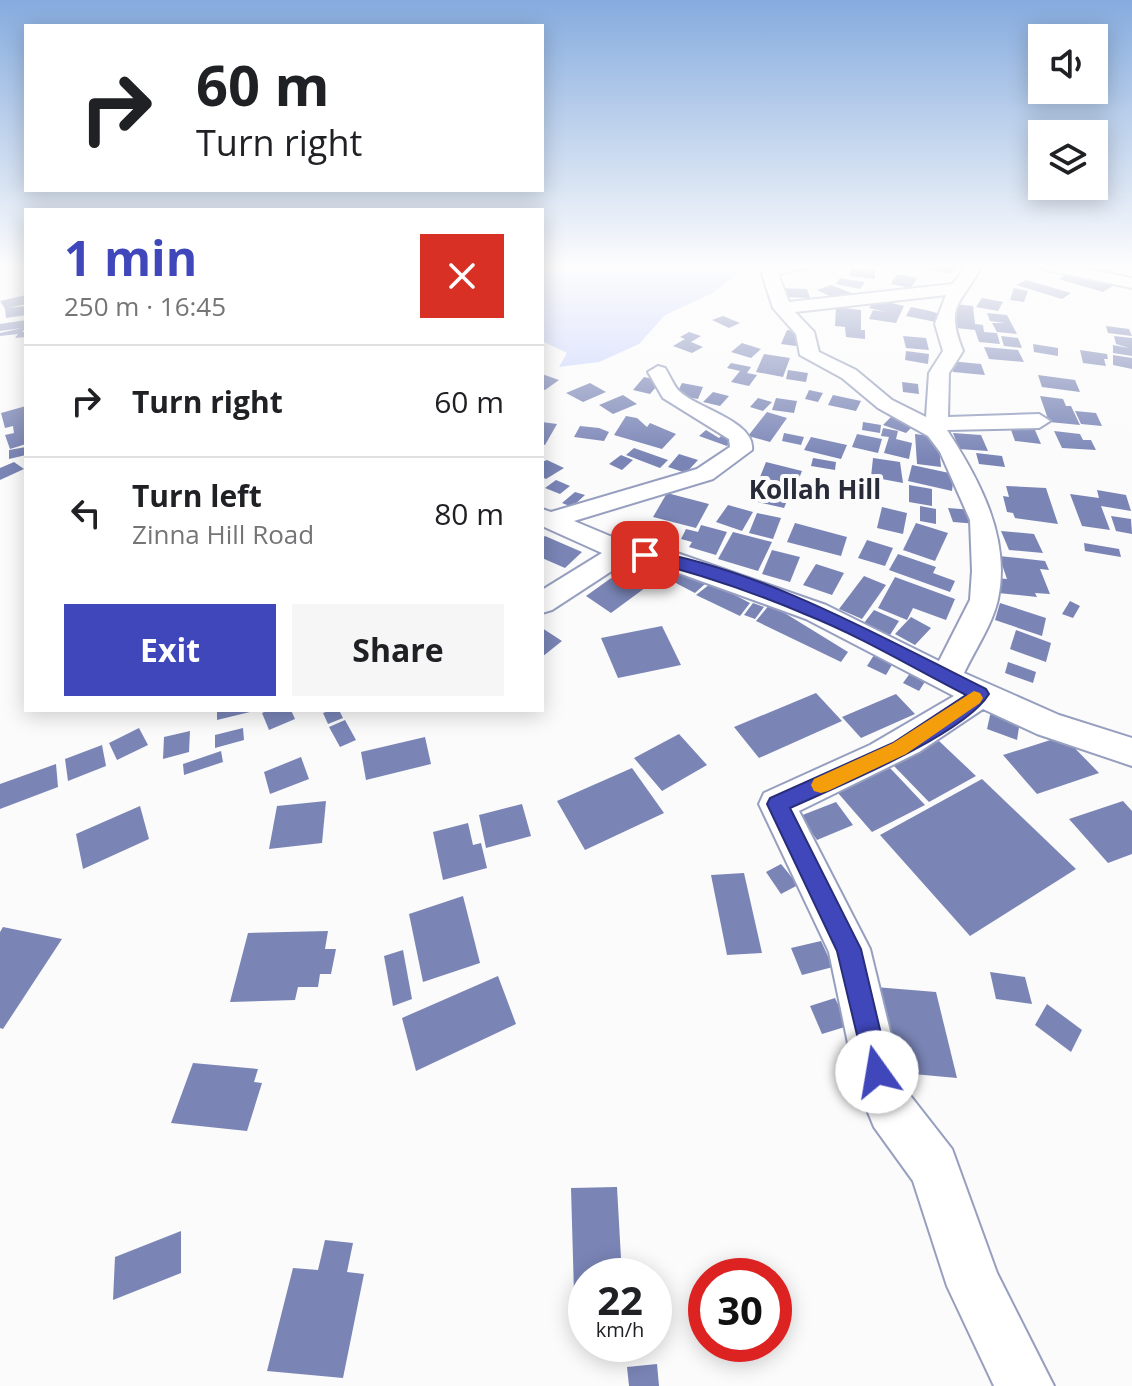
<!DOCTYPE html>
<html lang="en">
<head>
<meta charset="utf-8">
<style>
	body { margin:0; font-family:"Open Sans",sans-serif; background:#f6f6f6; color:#202124; height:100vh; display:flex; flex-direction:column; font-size:30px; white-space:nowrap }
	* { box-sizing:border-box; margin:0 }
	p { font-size:26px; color:#757577 }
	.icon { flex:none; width:44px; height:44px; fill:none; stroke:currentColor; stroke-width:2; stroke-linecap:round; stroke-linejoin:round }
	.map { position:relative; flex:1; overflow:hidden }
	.drawer { position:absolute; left:24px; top:208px; width:520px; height:504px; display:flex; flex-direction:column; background:#fff; border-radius:0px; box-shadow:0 4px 20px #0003 }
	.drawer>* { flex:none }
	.guide { position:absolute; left:24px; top:24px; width:520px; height:168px; border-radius:0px; box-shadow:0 4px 20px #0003; background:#fff; color:#202124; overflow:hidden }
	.buttons { position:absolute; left:1028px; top:24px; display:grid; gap:16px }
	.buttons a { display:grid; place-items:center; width:80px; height:80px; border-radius:0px; background:#fff; box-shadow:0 4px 20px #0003; font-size:40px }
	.speed { position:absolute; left:568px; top:1258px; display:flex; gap:16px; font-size:40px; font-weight:700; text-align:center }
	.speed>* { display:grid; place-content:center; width:104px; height:104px; border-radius:50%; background:#fff; box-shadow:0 4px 20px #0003; line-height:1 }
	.speed small { font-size:20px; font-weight:400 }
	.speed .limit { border:12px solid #d22; background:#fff; color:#111 }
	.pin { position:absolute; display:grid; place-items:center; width:68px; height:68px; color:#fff; margin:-34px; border-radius:16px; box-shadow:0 4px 12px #0006 }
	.me { position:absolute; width:88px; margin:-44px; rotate:347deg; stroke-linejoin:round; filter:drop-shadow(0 0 6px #0008) }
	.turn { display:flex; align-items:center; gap:28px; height:168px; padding:0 40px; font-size:36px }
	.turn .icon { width:104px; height:104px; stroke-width:2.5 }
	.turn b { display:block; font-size:56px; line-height:68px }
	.round { display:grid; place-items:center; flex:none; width:84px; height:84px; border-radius:0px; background:#f6f6f6 }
	.headline { display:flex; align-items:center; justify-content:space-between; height:136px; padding:0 40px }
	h1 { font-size:48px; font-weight:700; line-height:60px; color:#3f47bb }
	.button { display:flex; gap:16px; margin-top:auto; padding:16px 40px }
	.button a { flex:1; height:92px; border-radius:0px; background:#3f47bb; color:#fff; font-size:32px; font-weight:700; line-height:92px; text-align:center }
	.button a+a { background:#f6f6f6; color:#202124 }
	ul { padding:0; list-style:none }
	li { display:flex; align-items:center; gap:24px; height:112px; padding:0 40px; border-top:2px solid #e0e0e0 }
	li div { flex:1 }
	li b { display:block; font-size:30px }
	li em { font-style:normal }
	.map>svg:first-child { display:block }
</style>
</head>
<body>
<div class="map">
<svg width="1132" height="1386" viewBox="0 0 1132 1386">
	<rect width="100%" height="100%" fill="#fbfbfb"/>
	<path fill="#c8d2fc" d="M 542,265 L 738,265 L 736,274 L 727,282 L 711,294 L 665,315 L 639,344 L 599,362 L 559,367 L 567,353 L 542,341 Z"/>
	<g fill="#7a85b6">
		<path d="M 934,265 L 942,265 L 957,268 L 950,274 L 929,269 Z"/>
		<path d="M 850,269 L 875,270 L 875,279 L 850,276 Z"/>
		<path d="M 1072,271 L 1116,284 L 1103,292 L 1059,279 Z"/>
		<path d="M 897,274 L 917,278 L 911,288 L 891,284 Z"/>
		<path d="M 840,278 L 865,282 L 860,289 L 836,284 Z"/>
		<path d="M 1026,280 L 1071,293 L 1062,299 L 1016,285 Z"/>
		<path d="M 831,285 L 857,295 L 834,298 L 817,290 Z"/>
		<path d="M 781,288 L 807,289 L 810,298 L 784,297 Z"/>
		<path d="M 1014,288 L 1028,291 L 1024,302 L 1010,300 Z"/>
		<path d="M 26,295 L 26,304 L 8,308 L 26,306 L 26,315 L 6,318 L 5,309 L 0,301 Z"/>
		<path d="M 982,298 L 1003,302 L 998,311 L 976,307 Z"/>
		<path d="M 875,299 L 904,306 L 896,323 L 869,319 L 873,310 L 886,312 L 869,308 Z"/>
		<path d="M 954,304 L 973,306 L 975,324 L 983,325 L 984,332 L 997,333 L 1000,344 L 979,342 L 975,330 L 956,328 Z"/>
		<path d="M 836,307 L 861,310 L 861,330 L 865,330 L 865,339 L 846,337 L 845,327 L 835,326 Z"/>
		<path d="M 911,307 L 930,311 L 940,314 L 936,322 L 906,316 Z"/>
		<path d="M 987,313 L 1007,315 L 1017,334 L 997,332 L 992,323 L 1005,323 L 990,321 Z"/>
		<path d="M 723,316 L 740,323 L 729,328 L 712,320 Z"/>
		<path d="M 26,320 L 26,328 L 22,332 L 26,332 L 26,337 L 15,338 L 18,334 L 0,336 L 0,333 L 22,328 L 0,331 L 0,324 Z"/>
		<path d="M 1106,326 L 1129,329 L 1132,336 L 1108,333 Z"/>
		<path d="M 787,330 L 802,332 L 796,346 L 781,344 Z"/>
		<path d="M 689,332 L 701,336 L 691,342 L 703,347 L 692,353 L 673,346 L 685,339 L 680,337 Z"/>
		<path d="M 903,336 L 926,338 L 929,350 L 906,348 Z"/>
		<path d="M 1001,336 L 1018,338 L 1022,348 L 1004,346 Z"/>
		<path d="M 1114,336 L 1132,338 L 1132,356 L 1113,353 L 1113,345 L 1129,348 L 1116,344 Z"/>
		<path d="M 742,343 L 761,349 L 751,358 L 731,352 Z"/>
		<path d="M 1033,344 L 1058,348 L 1058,356 L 1034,352 Z"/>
		<path d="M 984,347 L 1018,350 L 1024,362 L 989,359 Z"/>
		<path d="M 1080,350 L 1107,354 L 1108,359 L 1104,359 L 1106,366 L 1083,363 Z"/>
		<path d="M 906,351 L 929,354 L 928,364 L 905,360 Z"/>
		<path d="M 764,354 L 790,358 L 783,377 L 756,372 Z"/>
		<path d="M 1113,355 L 1132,358 L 1132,369 L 1113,365 Z"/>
		<path d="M 950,361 L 981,364 L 985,375 L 953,372 Z"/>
		<path d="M 731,363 L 751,367 L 747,373 L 757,375 L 749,386 L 731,382 L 740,371 L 727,368 Z"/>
		<path d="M 788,370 L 808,373 L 806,382 L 786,379 Z"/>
		<path d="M 542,374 L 559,380 L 545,390 L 542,389 Z"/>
		<path d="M 1038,375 L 1075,380 L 1080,392 L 1042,387 Z"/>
		<path d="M 644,377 L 661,381 L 650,394 L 633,390 Z"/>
		<path d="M 902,382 L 918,384 L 919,394 L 903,392 Z"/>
		<path d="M 590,383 L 606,392 L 583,402 L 566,393 Z"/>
		<path d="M 682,383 L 703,387 L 698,399 L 676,395 Z"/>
		<path d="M 809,390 L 823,393 L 818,402 L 805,399 Z"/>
		<path d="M 713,392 L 729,396 L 720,406 L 703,402 Z"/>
		<path d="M 623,395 L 637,404 L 613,414 L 599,405 Z"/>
		<path d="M 833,395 L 861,401 L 856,411 L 828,405 Z"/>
		<path d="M 1040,396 L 1063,399 L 1066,406 L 1071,406 L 1080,425 L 1049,422 Z"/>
		<path d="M 758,398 L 772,402 L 763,411 L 750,407 Z"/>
		<path d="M 776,398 L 797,401 L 794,413 L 772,410 Z"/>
		<path d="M 26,406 L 26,444 L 10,449 L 5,435 L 14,433 L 13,426 L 5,428 L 1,413 Z"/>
		<path d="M 1075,411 L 1096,413 L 1102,426 L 1081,424 Z"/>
		<path d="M 767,412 L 787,418 L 770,442 L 748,436 Z"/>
		<path d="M 626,416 L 637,418 L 647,427 L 650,423 L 676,434 L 662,449 L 614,435 Z"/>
		<path d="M 892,416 L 915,424 L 906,433 L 883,425 Z"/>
		<path d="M 542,422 L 557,424 L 545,445 L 542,444 Z"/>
		<path d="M 863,422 L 881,425 L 880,433 L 862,430 Z"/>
		<path d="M 580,426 L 599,428 L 609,432 L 604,441 L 574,437 Z"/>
		<path d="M 1010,427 L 1035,430 L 1041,444 L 1015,441 Z"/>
		<path d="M 883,428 L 898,431 L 896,439 L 912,443 L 909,459 L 884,453 L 889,437 L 881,436 Z"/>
		<path d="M 706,430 L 719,438 L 723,434 L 734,438 L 727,446 L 699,436 Z"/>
		<path d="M 1054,431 L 1080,434 L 1083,440 L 1091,440 L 1096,450 L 1062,448 Z"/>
		<path d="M 784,433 L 804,437 L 801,445 L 782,441 Z"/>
		<path d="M 953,433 L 981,435 L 988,451 L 959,449 Z"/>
		<path d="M 857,434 L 882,439 L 878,453 L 852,447 Z"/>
		<path d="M 915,434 L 938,437 L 941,467 L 917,464 Z"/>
		<path d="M 811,437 L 847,445 L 841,459 L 804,450 Z"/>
		<path d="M 26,447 L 26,455 L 9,459 L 9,450 Z"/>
		<path d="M 634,448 L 668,460 L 660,468 L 626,455 Z"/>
		<path d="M 976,453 L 1002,456 L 1005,467 L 979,464 Z"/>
		<path d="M 679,454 L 698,460 L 686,473 L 668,467 Z"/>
		<path d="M 621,455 L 633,460 L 622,470 L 609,464 Z"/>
		<path d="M 813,458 L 836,462 L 835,470 L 811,466 Z"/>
		<path d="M 873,458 L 900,462 L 903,483 L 871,477 Z"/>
		<path d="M 547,460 L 564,468 L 546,479 L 542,477 L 542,462 Z"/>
		<path d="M 14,462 L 24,469 L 0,480 L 0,468 Z"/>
		<path d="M 766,462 L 802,471 L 796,486 L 760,477 Z"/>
		<path d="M 912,465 L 954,474 L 952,491 L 908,481 Z"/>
		<path d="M 759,479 L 793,487 L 784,508 L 749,500 Z"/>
		<path d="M 556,480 L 570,486 L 560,494 L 545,488 Z"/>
		<path d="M 909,485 L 932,489 L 932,506 L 909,502 Z"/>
		<path d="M 1006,486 L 1046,488 L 1058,524 L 1015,518 L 1013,513 L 1007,512 L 1003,496 L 1009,497 Z"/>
		<path d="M 1097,490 L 1126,495 L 1131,511 L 1101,506 L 1110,530 L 1082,526 L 1070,494 L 1099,498 Z"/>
		<path d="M 575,492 L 585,495 L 572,507 L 562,503 Z"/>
		<path d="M 667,493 L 709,504 L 696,528 L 653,517 Z"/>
		<path d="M 728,505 L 753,512 L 742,531 L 716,522 Z"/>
		<path d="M 920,506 L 936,509 L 936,524 L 920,521 Z"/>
		<path d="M 882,507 L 907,513 L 903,534 L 877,528 Z"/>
		<path d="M 948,508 L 973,510 L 978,524 L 953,522 Z"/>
		<path d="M 757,513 L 781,518 L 773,539 L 749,533 Z"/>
		<path d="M 1111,516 L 1131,519 L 1132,534 L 1116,531 Z"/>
		<path d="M 795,523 L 847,537 L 841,556 L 787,542 Z"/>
		<path d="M 916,523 L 948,533 L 935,561 L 903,550 Z"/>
		<path d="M 701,525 L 727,532 L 716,555 L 689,547 L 692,542 L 681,539 L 686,529 L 698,532 Z"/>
		<path d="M 1001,531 L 1034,534 L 1043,553 L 1009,550 Z"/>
		<path d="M 733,532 L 772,542 L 758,571 L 718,559 Z"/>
		<path d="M 545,536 L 582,552 L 565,568 L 542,558 L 542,538 Z"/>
		<path d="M 867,540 L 893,548 L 885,566 L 858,558 Z"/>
		<path d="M 1084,543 L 1119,549 L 1121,557 L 1085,551 Z"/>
		<path d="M 772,550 L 800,557 L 790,582 L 762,574 Z"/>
		<path d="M 898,554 L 936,567 L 933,573 L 955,581 L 950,592 L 889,570 Z"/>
		<path d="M 999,556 L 1045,561 L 1049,570 L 1040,569 L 1050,594 L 1035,593 L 1037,597 L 998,593 L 993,578 L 1007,579 Z"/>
		<path d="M 816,564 L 844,573 L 832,595 L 803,585 Z"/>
		<path d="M 628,566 L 653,582 L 611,613 L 586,596 Z"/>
		<path d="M 672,572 L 706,583 L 695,593 L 668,579 Z"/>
		<path d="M 864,576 L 886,585 L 862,619 L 839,609 Z"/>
		<path d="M 895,577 L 955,599 L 946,620 L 913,608 L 907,620 L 878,608 Z"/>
		<path d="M 710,584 L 729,592 L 750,603 L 740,616 L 696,595 Z"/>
		<path d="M 1070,601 L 1080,606 L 1073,618 L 1062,614 Z"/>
		<path d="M 753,603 L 764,607 L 755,619 L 744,615 Z"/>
		<path d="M 1000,603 L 1046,618 L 1042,636 L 995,620 Z"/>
		<path d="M 770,604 L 848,652 L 841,662 L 756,621 Z"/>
		<path d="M 874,610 L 899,621 L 890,635 L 864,623 Z"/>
		<path d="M 911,617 L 931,628 L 915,645 L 895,634 Z"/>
		<path d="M 662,626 L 681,665 L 618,678 L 601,638 Z"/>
		<path d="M 542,628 L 562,641 L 542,657 Z"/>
		<path d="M 1016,630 L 1051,643 L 1046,662 L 1010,649 Z"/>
		<path d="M 874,655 L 893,663 L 886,675 L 867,666 Z"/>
		<path d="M 1008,662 L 1036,672 L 1033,683 L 1005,673 Z"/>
		<path d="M 913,669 L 928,677 L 919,691 L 903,683 Z"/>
		<path d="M 816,693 L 842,721 L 759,758 L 734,727 Z"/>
		<path d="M 896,694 L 915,714 L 861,738 L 842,717 Z"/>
		<path d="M 217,710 L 254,710 L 254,711 L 217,720 Z"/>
		<path d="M 269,710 L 291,710 L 295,719 L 269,730 L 262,713 Z"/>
		<path d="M 331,710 L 339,710 L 343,718 L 328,724 L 323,713 Z"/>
		<path d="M 991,711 L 1020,721 L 1017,740 L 987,729 Z"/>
		<path d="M 345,720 L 356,740 L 340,747 L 329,727 Z"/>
		<path d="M 139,728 L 148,745 L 117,760 L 109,743 Z"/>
		<path d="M 243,728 L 244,740 L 215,748 L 215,735 Z"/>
		<path d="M 190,731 L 189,752 L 163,759 L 164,737 Z"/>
		<path d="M 679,734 L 707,765 L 662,791 L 634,758 Z"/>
		<path d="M 1063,736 L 1099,773 L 1037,794 L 1003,755 Z"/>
		<path d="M 425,737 L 431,764 L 366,780 L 361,752 Z"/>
		<path d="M 939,741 L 976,776 L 929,802 L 893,765 Z"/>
		<path d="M 102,745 L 106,766 L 68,781 L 65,759 Z"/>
		<path d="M 221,751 L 223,762 L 184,775 L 183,764 Z"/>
		<path d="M 301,757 L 309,779 L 270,794 L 264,772 Z"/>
		<path d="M 56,764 L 58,787 L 0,809 L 0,784 Z"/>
		<path d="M 632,768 L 664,813 L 585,850 L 557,801 Z"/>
		<path d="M 890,768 L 925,805 L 872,832 L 838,793 Z"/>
		<path d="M 982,779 L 1076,869 L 970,936 L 880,835 Z"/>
		<path d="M 326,801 L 322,843 L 269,849 L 277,806 Z"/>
		<path d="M 1123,801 L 1132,811 L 1132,854 L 1108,863 L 1069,819 Z"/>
		<path d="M 836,802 L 853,825 L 817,840 L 800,816 Z"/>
		<path d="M 522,804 L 531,836 L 486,848 L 479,815 Z"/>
		<path d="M 140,806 L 149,839 L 83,869 L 76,834 Z"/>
		<path d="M 468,823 L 473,845 L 481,843 L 487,868 L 443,880 L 433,832 Z"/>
		<path d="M 781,864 L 798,885 L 781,894 L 766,872 Z"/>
		<path d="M 744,873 L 762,953 L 727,955 L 711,875 Z"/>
		<path d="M 463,896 L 480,963 L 423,982 L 409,914 Z"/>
		<path d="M 3,927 L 62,939 L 3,1029 L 0,1028 L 0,932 Z"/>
		<path d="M 328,931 L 325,949 L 336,949 L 331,974 L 320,974 L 318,987 L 298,987 L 295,1000 L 230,1002 L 248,933 Z"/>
		<path d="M 821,941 L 833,967 L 802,975 L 791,948 Z"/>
		<path d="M 403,950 L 412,999 L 393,1006 L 384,956 Z"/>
		<path d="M 990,972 L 1025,977 L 1032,1004 L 996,999 Z"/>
		<path d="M 498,976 L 516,1024 L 416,1071 L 402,1018 Z"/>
		<path d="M 875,987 L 936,992 L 957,1078 L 891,1072 Z"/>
		<path d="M 835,998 L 848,1026 L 822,1034 L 810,1006 Z"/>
		<path d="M 1047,1004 L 1082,1030 L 1071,1052 L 1035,1025 Z"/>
		<path d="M 193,1063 L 258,1069 L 254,1082 L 262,1083 L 247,1131 L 171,1123 Z"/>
		<path d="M 617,1187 L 622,1276 L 586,1276 L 586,1294 L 574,1294 L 571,1188 Z"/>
		<path d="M 181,1231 L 181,1273 L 113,1300 L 115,1257 Z"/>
		<path d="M 325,1240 L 353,1243 L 347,1272 L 364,1274 L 343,1378 L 267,1371 L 293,1268 L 318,1270 Z"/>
		<path d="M 657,1364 L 659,1386 L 629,1386 L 627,1367 Z"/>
	</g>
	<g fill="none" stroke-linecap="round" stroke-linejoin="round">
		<defs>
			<g id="minor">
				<path d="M 772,265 L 809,265 L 807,268 L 778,274 L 789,302 L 953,284 L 966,265 L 982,265 C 962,305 944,303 963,351 L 949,373 L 948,417 L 1039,414 L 1050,421 L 1039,428 L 947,430 C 979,479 1011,538 998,599 C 993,623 975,650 964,673 L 1059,715 L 1132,738 L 1132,766 L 1037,734 L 983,709 L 919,752 L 799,811 L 870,949 L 900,1072 L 909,1094 L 952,1149 L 997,1273 L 1054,1386 L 994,1386 L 947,1286 L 913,1181 L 874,1127 L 867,1110 L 854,1072 L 829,952 L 759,804 L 764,793 L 870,745 L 954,696 L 806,619 L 662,567 L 627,561 L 552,610 L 542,613 L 542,590 L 602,553 L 542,526 L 542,509 L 551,512 L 697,469 L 730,447 L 729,439 L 663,398 L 648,372 L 658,366 L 665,368 C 669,374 673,384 678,390 C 695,408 756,421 752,450 L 713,479 L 574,521 L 629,544 L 677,553 L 826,605 L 939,661 L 970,600 L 972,571 L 970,520 L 940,452 L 928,436 L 878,408 L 842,378 L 800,355 L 796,334 L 773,308 L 762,274 ZM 946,295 L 935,324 L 943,351 L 929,373 L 926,417 L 892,400 L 856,370 L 819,352 L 814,332 L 795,312 Z"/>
				<path d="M 1038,265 L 1068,265 L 1132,278 L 1132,288 L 1046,270 Z"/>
			</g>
		</defs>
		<use href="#minor" stroke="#969fbf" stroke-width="4"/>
		<use href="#minor" fill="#fff" fill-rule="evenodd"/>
	</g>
	<linearGradient id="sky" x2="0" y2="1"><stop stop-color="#85abde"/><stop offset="0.58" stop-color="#fdfdfd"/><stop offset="1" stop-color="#fdfdfd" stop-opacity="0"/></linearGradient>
	<rect width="1132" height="459" fill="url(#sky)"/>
	<path fill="#3f47bb" stroke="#292e7a" stroke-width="2" d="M 645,550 C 762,569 881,637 986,689 L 989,694 C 964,735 836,787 790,808 L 861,949 L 890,1072 L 886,1081 L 877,1085 L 868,1081 L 837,951 L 767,804 L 770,798 L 893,743 L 966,695 C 913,668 862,637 807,615 C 753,592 697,573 640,559 L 637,555 Z"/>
	<path fill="#f59e0b" d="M 974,691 L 980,693 L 983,698 L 980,703 L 906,754 L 828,791 L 821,793 L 814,791 L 811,785 L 814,779 L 893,743 Z"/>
	<g text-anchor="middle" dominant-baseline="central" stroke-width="8" stroke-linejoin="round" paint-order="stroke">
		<g font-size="26" font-weight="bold" fill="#282c38" stroke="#fbfbfb">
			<text x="815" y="489">Kollah Hill</text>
		</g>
	</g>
</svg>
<div class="buttons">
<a><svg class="icon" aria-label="sound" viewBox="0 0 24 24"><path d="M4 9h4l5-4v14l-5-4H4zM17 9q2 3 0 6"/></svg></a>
<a><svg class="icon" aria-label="layers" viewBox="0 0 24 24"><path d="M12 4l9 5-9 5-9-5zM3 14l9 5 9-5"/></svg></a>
</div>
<div class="speed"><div>22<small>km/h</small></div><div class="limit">30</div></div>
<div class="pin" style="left:645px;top:555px;background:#d93025"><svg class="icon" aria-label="arrive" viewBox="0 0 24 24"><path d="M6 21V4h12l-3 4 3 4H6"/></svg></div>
<svg class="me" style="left:877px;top:1072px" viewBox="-20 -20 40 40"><circle r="19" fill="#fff"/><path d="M0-13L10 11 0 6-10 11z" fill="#3f47bb"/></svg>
<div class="guide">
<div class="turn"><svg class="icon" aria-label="right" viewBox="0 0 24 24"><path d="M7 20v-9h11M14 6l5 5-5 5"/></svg><div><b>60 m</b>Turn right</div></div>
</div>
<section class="drawer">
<div class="headline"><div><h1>1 min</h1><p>250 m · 16:45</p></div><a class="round" style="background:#d93025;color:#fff"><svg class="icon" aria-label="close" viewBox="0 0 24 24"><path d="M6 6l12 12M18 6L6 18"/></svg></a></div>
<ul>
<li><svg class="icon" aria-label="right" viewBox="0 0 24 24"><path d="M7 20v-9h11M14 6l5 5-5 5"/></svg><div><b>Turn right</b></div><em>60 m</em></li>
<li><svg class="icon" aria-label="left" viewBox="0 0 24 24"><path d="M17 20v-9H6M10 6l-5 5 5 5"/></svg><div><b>Turn left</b><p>Zinna Hill Road</p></div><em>80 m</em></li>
</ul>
<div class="button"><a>Exit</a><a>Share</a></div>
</section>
</div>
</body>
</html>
